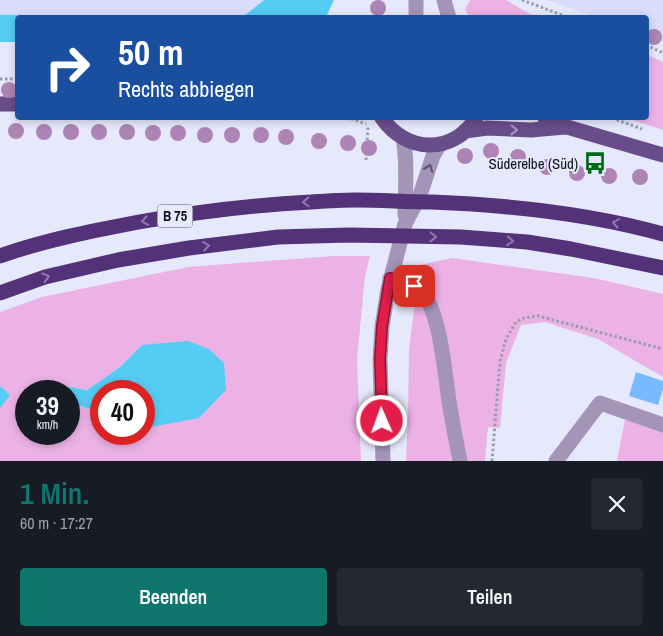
<!DOCTYPE html>
<html lang="de">
<head>
<meta charset="utf-8">
<style>
	body { margin:0; font-family:"Archivo Narrow",sans-serif; background:#242831; color:#f1f3f6; height:100vh; display:flex; flex-direction:column; font-size:19px; white-space:nowrap }
	* { box-sizing:border-box; margin:0 }
	p { font-size:16px; color:#9ea1a6 }
	.icon { flex:none; width:28px; height:28px; fill:none; stroke:currentColor; stroke-width:2; stroke-linecap:round; stroke-linejoin:round }
	.map { position:relative; height:461px; overflow:hidden }
	.sheet { display:flex; flex-direction:column; background:#171b24; flex:1 }
	.sheet>* { flex:none }
	.top-card { position:absolute; left:15px; top:15px; width:634px; height:105px; border-radius:5px; box-shadow:0 2px 8px #0003; background:#1a4fa0; color:#fff; overflow:hidden }
	.speed { position:absolute; left:15px; top:380px; display:flex; gap:10px; font-size:25px; font-weight:700; text-align:center }
	.speed>* { display:grid; place-content:center; width:65px; height:65px; border-radius:50%; background:#171b24; box-shadow:0 2px 8px #0003; line-height:1 }
	.speed small { font-size:12px; font-weight:400 }
	.speed .limit { border:8px solid #d22; background:#fff; color:#111 }
	.pin { position:absolute; display:grid; place-items:center; width:42px; height:42px; color:#fff; margin:-21px; border-radius:10px; box-shadow:0 2px 8px #0006 }
	.me { position:absolute; width:55px; margin:-28px; rotate:358deg; stroke-linejoin:round; filter:drop-shadow(0 0 4px #0008) }
	.turn { display:flex; align-items:center; gap:18px; height:105px; padding:0 20px; font-size:22px }
	.turn .icon { width:65px; height:65px; stroke-width:2.5 }
	.turn b { display:block; font-size:35px; line-height:42px }
	.round { display:grid; place-items:center; flex:none; width:52px; height:52px; border-radius:5px; background:#242831 }
	.overview { display:flex; align-items:center; justify-content:space-between; height:85px; padding:0 20px }
	h1 { font-size:30px; font-weight:600; line-height:38px; color:#0f766e }
	.button { display:flex; gap:10px; margin-top:auto; padding:10px 20px }
	.button a { flex:1; height:58px; border-radius:5px; background:#0f766e; color:#fff; font-size:20px; font-weight:600; line-height:58px; text-align:center }
	.button a+a { background:#242831; color:#f1f3f6 }
	.map>svg:first-child { display:block }
</style>
</head>
<body>
<div class="map">
<svg width="663" height="461" viewBox="0 0 663 461">
	<rect width="100%" height="100%" fill="#e5e9fb"/>
	<g fill="#d8ddfc">
		<path d="M 0,0 L 264,0 L 244,16 L 0,15 Z"/>
		<path d="M 547,0 L 663,0 L 663,41 L 646,35 L 646,18 L 596,17 Z"/>
	</g>
	<g fill="#ecb2e6" fill-rule="evenodd">
		<path d="M 470,0 L 506,0 L 530,14 L 538,17 L 469,17 L 465,9 Z"/>
		<path d="M 646,54 L 663,62 L 663,130 L 627,118 L 646,118 Z"/>
		<path d="M 333,256 L 370,256 L 365,276 L 357,359 L 361,461 L 0,461 L 0,407 L 1,406 L 10,395 L 0,386 L 0,312 L 42,297 L 188,267 ZM 142,345 L 146,428 L 144,427 L 144,434 L 101,434 L 101,413 L 69,402 L 69,434 L 26,434 L 26,391 L 47,391 L 63,386 L 87,390 L 120,367 Z"/>
		<path d="M 452,258 L 594,278 L 663,294 L 663,377 L 598,339 L 545,322 L 521,325 L 506,363 L 500,428 L 488,427 L 485,461 L 465,461 L 438,307 L 431,290 L 419,278 L 420,265 Z"/>
		<path d="M 416,296 L 425,306 L 435,347 L 452,461 L 406,461 L 408,414 L 409,349 Z"/>
		<path d="M 625,419 L 663,432 L 663,461 L 617,461 Z"/>
	</g>
	<g fill="#55ccf4">
		<path d="M 264,0 L 334,0 L 326,17 L 18,18 L 17,42 L 0,42 L 0,15 L 244,16 Z"/>
		<path d="M 188,341 L 209,349 L 224,363 L 226,390 L 199,418 L 146,428 L 144,427 L 144,391 L 101,391 L 101,413 L 69,402 L 69,391 L 47,391 L 63,386 L 87,390 L 120,367 L 142,345 Z"/>
		<path d="M 0,386 L 10,395 L 1,407 L 0,407 Z"/>
	</g>
	<path fill="#78baff" d="M 636,372 L 663,381 L 663,389 L 658,405 L 629,396 Z"/>
	<g fill="none" stroke-linecap="round" stroke-linejoin="round">
		<g stroke="#999caa" stroke-width="3" stroke-dasharray="2.5 2.5" stroke-linecap="butt">
			<path d="M 522,0 L 570,18"/>
			<path d="M 646,45 L 663,53"/>
			<path d="M 0,79 L 18,79"/>
			<path d="M 352,118 L 352,119 L 366,124"/>
			<path d="M 612,118 L 642,129"/>
			<path d="M 366,160 L 368,127"/>
			<path d="M 492,461 L 500,361 L 506,339 L 516,322 L 524,318 L 538,316 L 663,349"/>
		</g>
		<g stroke="#a394b8" stroke-width="15">
			<path d="M 416,0 L 416,18"/>
			<path d="M 444,0 L 449,18"/>
			<path d="M 403,138 C 408,163 405,189 405,215"/>
			<path d="M 390,278 C 401,281 413,283 421,291 C 440,310 445,374 449,401 C 452,421 456,441 460,461"/>
			<path d="M 383,461 L 380,359 L 382,327 L 388,289 L 405,224 L 420,195 L 433,156 L 440,144"/>
			<path d="M 556,461 L 600,403 L 663,425"/>
		</g>
		<g stroke="#694d8b" stroke-width="15">
			<path d="M 0,104 L 18,104"/>
			<path d="M 382,118 C 406,153 453,155 476,118"/>
			<path d="M 545,118 L 567,127 L 663,155"/>
			<path d="M 465,131 L 487,128 L 531,130 L 565,127"/>
		</g>
		<g stroke="#54327a" stroke-width="15">
			<path d="M 0,256 C 45,240 92,231 139,222 C 196,212 253,205 311,202 C 326,201 341,200 356,200 C 381,200 407,202 432,202 C 509,205 588,213 663,234"/>
			<path d="M 0,293 L 45,277 L 118,260 L 189,248 L 278,237 L 349,235 L 461,237 L 527,242 L 571,249 L 663,268"/>
		</g>
	</g>
	<g fill="#ae83b6">
		<circle cx="378" cy="8" r="8"/>
		<circle cx="654" cy="37" r="8"/>
		<circle cx="9" cy="90" r="8"/>
		<circle cx="16" cy="131" r="8"/>
		<circle cx="44" cy="132" r="8"/>
		<circle cx="71" cy="132" r="8"/>
		<circle cx="99" cy="132" r="8"/>
		<circle cx="127" cy="132" r="8"/>
		<circle cx="153" cy="133" r="8"/>
		<circle cx="178" cy="133" r="8"/>
		<circle cx="205" cy="135" r="8"/>
		<circle cx="232" cy="135" r="8"/>
		<circle cx="261" cy="135" r="8"/>
		<circle cx="286" cy="137" r="8"/>
		<circle cx="319" cy="141" r="8"/>
		<circle cx="348" cy="143" r="8"/>
		<circle cx="369" cy="148" r="8"/>
		<circle cx="491" cy="151" r="8"/>
		<circle cx="465" cy="156" r="8"/>
		<circle cx="518" cy="157" r="8"/>
		<circle cx="547" cy="167" r="8"/>
		<circle cx="577" cy="173" r="8"/>
		<circle cx="609" cy="176" r="8"/>
		<circle cx="640" cy="177" r="8"/>
	</g>
	<defs><path id="oneway-chevron" d="M-2-3.5L2.5 0L-2 3.5" fill="none" stroke-width="1.6" stroke-linecap="round" stroke-linejoin="round" transform="scale(1.25)"/></defs>
	<use stroke="#a79bc3" href="#oneway-chevron" transform="translate(514 130) rotate(1)"/>
	<use stroke="#595268" href="#oneway-chevron" transform="translate(429 168) rotate(-71)"/>
	<g stroke="#8e7bae">
		<use href="#oneway-chevron" transform="translate(306 202) rotate(177)"/>
		<use href="#oneway-chevron" transform="translate(145 221) rotate(170)"/>
		<use href="#oneway-chevron" transform="translate(616 223) rotate(-169)"/>
		<use href="#oneway-chevron" transform="translate(433 237) rotate(1)"/>
		<use href="#oneway-chevron" transform="translate(510 241) rotate(5)"/>
		<use href="#oneway-chevron" transform="translate(206 246) rotate(-7)"/>
		<use href="#oneway-chevron" transform="translate(46 277) rotate(-16)"/>
	</g>
	<g fill="none" stroke-linecap="round" stroke-linejoin="round">
		<defs>
			<path id="route" d="M 382,421 L 380,359 L 382,326 L 390,278 L 414,286"/>
		</defs>
		<use href="#route" stroke="#92132f" stroke-width="12"/>
		<use href="#route" stroke="#e11d48" stroke-width="9"/>
	</g>
	<defs>
		<symbol id="bus-bare" viewBox="-9 -9 18 18"><path d="M-5-6H5V4H4V6H2V4H-2V6H-4V4H-5ZM-3.5-4V0h7V-4ZM-3.5 1.2v1.5H-2V1.2ZM2 1.2v1.5H3.5V1.2Z" fill="#006a19" stroke="#e5e9fb" stroke-width="2.5" paint-order="stroke"/></symbol>
	</defs>
	<g fill-rule="evenodd">
		<use href="#bus-bare" x="579" y="147" width="32" height="32"/>
	</g>
	<g text-anchor="middle" dominant-baseline="central" stroke-width="4" stroke-linejoin="round" paint-order="stroke">
		<rect fill="#e5e9fb" stroke="#4f515b" stroke-width="1" x="157.5" y="204.5" width="35" height="23" rx="4"/>
		<g font-size="14" font-weight="bold" fill="#0f1017">
			<text x="175" y="216">B 75</text>
		</g>
		<g font-size="15" fill="#0f1017" stroke="#e5e9fb" text-anchor="end">
			<text x="578" y="163">Süderelbe (Süd)</text>
		</g>
	</g>
</svg>
<div class="speed"><div>39<small>km/h</small></div><div class="limit">40</div></div>
<div class="pin" style="left:414px;top:286px;background:#d93025"><svg class="icon" aria-label="arrive" viewBox="0 0 24 24"><path d="M6 21V4h12l-3 4 3 4H6"/></svg></div>
<svg class="me" style="left:382px;top:421px" viewBox="-20 -20 40 40"><circle r="17" fill="#e11d48" stroke="#fff" stroke-width="3"/><path d="M0-11L8 9 0 5-8 9z" fill="#fff"/></svg>
<div class="top-card">
<div class="turn"><svg class="icon" aria-label="right" viewBox="0 0 24 24"><path d="M7 20v-9h11M14 6l5 5-5 5"/></svg><div><b>50 m</b>Rechts abbiegen</div></div>
</div>
</div>
<section class="sheet">
<div class="overview"><div><h1>1 Min.</h1><p>60 m · 17:27</p></div><a class="round"><svg class="icon" aria-label="close" viewBox="0 0 24 24"><path d="M6 6l12 12M18 6L6 18"/></svg></a></div>
<div class="button"><a>Beenden</a><a>Teilen</a></div>
</section>
</body>
</html>
